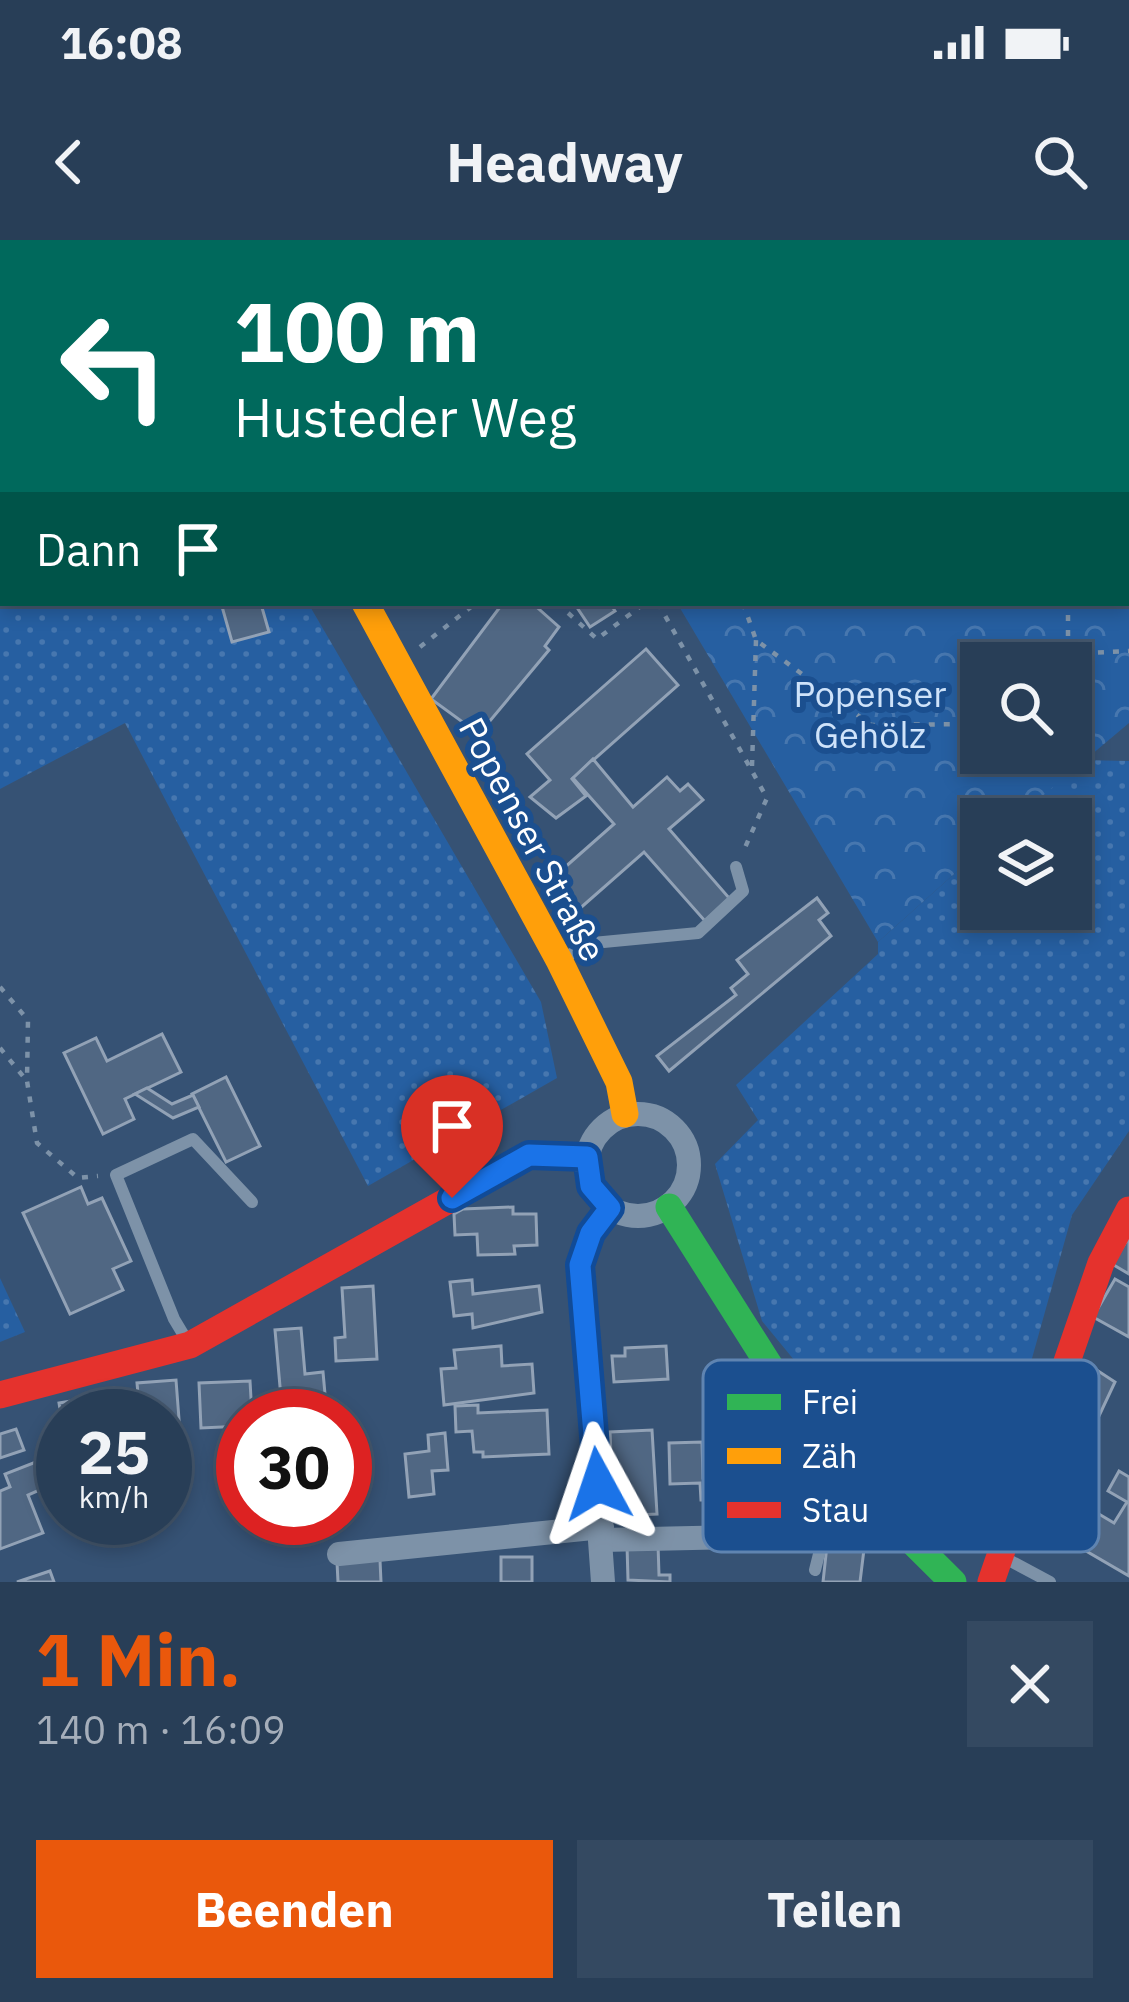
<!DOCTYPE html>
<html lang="de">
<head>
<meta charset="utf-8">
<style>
	body { margin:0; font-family:"IBM Plex Sans",sans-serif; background:#344961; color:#f1f3f6; height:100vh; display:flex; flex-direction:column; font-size:45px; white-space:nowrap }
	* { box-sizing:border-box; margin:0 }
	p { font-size:39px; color:#a5aeba }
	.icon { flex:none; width:66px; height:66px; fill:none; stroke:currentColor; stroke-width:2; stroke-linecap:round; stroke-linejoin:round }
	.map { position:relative; height:1342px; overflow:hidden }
	.side { display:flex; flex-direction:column; background:#283e57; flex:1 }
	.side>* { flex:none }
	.hud { position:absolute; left:0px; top:0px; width:1131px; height:366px; box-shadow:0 6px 18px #0003,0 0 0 3px #44576d; background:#00695c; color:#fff; overflow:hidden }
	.buttons { position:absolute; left:960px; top:402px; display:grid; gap:24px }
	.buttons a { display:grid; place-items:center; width:132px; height:132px; border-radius:0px; background:#283e57; box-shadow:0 6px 18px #0003,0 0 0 3px #44576d; font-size:60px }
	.speed { position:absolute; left:36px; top:1149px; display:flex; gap:24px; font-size:60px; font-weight:700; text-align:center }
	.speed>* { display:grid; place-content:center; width:156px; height:156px; border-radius:50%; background:#283e57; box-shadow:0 6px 18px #0003,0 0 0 3px #44576d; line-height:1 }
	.speed small { font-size:30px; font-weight:400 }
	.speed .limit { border:18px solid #d22; background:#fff; color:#111 }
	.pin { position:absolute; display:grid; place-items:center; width:102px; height:102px; color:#fff; margin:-123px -51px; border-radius:50% 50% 50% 0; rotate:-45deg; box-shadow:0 0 12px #0007 }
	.pin .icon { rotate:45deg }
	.me { position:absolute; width:132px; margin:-66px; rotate:355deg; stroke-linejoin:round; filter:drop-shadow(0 0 9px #0008) }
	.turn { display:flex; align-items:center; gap:42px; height:252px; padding:0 36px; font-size:54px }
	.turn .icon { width:156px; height:156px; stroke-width:2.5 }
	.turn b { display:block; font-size:84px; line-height:102px }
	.then { display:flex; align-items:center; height:114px; padding:0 36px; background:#0003; gap:24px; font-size:45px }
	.round { display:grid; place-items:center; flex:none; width:126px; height:126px; border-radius:0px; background:#344961 }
	.head { display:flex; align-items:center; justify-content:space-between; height:204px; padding:0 36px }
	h1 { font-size:72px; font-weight:700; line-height:90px; color:#ea580c }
	.primary-button { display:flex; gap:24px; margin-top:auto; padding:24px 36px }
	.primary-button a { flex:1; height:138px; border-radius:0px; background:#ea580c; color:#fff; font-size:48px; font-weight:700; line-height:138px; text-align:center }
	.primary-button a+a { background:#344961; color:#f1f3f6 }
	.status { display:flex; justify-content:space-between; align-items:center; height:84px; padding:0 60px; background:#283e57; direction:ltr }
	.status svg { height:33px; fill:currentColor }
	header { display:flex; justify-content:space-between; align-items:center; height:156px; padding:0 36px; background:#283e57; font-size:54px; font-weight:700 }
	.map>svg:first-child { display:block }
</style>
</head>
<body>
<div class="status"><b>16:08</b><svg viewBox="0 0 49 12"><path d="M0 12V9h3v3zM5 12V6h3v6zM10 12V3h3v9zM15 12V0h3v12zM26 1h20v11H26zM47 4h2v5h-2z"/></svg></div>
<header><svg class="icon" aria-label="back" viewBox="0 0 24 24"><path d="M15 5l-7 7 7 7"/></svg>Headway<svg class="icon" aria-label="search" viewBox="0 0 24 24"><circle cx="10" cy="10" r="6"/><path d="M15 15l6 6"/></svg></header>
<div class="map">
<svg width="1129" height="1342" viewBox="0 0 1129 1342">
	<defs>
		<pattern id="grass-dots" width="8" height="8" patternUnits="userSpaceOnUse" patternTransform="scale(3)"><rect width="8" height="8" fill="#265fa1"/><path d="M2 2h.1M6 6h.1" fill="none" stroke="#4777af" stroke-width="1.8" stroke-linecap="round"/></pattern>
		<pattern id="forest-crowns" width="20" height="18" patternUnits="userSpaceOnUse" patternTransform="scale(3)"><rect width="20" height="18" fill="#265fa1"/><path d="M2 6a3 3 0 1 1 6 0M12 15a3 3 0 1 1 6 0" fill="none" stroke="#4777af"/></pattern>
	</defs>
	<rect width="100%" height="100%" fill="#365274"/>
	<g fill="url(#grass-dots)">
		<path d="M 0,0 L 86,3 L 3,3 L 3,363 L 308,363 L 541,762 L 557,838 L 368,946 L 125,483 L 0,549 Z"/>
		<path d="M 1081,520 L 1129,521 L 1129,891 L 1072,975 L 988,1276 L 948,1307 L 762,1081 L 715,924 L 758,880 L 736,845 L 878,714 L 878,702 L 981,610 L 981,669 L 1071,669 L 1071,579 L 1015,579 Z"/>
		<path d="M 0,1038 L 25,1092 L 0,1102 Z"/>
	</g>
	<path fill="url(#forest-crowns)" fill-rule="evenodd" d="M 587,0 L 1129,0 L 1129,483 L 1015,579 L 981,579 L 981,610 L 878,702 L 677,363 L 1128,363 L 1128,3 ZM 981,423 L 1071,423 L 1071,513 L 981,513 Z"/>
	<g fill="#506783" stroke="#92a2b6" stroke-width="3">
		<path d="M 353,0 L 402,0 L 403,2 L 344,3 Z"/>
		<path d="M 221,363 L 261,364 L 269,392 L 232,402 Z"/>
		<path d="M 503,363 L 532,363 L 559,387 L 545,406 L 549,410 L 479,494 L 431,459 Z"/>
		<path d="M 574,363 L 610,363 L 615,371 L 590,387 Z"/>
		<path d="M 646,409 L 678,445 L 572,539 L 586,556 L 556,578 L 530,557 L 550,540 L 527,514 Z"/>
		<path d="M 593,519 L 633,567 L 667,537 L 680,551 L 688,544 L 703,560 L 669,589 L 730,659 L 705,681 L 644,612 L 569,678 L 555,661 L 559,657 L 547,643 L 614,584 L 573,538 Z"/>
		<path d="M 817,658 L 828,673 L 819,680 L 831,696 L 669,831 L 657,816 L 736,755 L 731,748 L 748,734 L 737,720 Z"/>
		<path d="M 162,794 L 181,832 L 125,859 L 134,879 L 103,894 L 64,813 L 96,798 L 107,821 Z"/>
		<path d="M 226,837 L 260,906 L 226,922 L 192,854 Z"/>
		<path d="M 147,848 L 172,864 L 193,855 L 199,867 L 173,878 L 135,854 Z"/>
		<path d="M 81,947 L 88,964 L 102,958 L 131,1021 L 113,1029 L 123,1050 L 70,1074 L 23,973 Z"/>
		<path d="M 513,967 L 513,974 L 536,974 L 537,1005 L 514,1006 L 515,1014 L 478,1015 L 477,994 L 455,995 L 454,974 L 463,969 Z"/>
		<path d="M 1129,997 L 1129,1034 L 1112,1024 Z"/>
		<path d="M 1115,1039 L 1129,1047 L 1129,1097 L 1093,1077 Z"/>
		<path d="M 472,1040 L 473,1054 L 539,1046 L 542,1072 L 473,1088 L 472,1074 L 454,1076 L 450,1042 Z"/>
		<path d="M 373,1046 L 377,1119 L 336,1121 L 335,1098 L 345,1097 L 342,1048 Z"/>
		<path d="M 301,1088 L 305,1134 L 323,1132 L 325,1154 L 281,1158 L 275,1090 Z"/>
		<path d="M 501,1106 L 502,1126 L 532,1124 L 534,1153 L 444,1165 L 441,1129 L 456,1128 L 454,1110 Z"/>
		<path d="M 666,1106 L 668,1139 L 614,1142 L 612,1116 L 625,1116 L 625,1108 Z"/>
		<path d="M 1092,1127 L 1115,1142 L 1099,1176 L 1077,1161 L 1076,1152 Z"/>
		<path d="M 176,1140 L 180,1192 L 165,1193 L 165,1176 L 140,1176 L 137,1143 Z"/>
		<path d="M 250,1141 L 252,1176 L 243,1176 L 243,1186 L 201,1188 L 199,1143 Z"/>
		<path d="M 89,1158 L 92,1176 L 63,1176 L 63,1187 L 59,1163 Z"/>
		<path d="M 478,1165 L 478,1173 L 547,1170 L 549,1214 L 483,1217 L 483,1212 L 474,1212 L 472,1191 L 456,1192 L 455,1166 Z"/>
		<path d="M 16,1189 L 24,1210 L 0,1218 L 0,1194 Z"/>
		<path d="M 652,1190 L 657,1274 L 614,1276 L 610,1192 Z"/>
		<path d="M 445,1193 L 448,1230 L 432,1231 L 434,1254 L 409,1257 L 405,1214 L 429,1211 L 428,1195 Z"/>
		<path d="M 702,1202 L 703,1238 L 709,1238 L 709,1246 L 718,1246 L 718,1260 L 701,1260 L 700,1243 L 670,1244 L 669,1203 Z"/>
		<path d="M 1074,1206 L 1095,1218 L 1072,1258 L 1114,1283 L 1127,1262 L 1108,1251 L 1119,1231 L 1129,1237 L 1129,1336 L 1031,1279 Z"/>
		<path d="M 41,1220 L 51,1245 L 28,1255 L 43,1293 L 0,1309 L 0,1251 L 10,1247 L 5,1234 Z"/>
		<path d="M 828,1296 L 865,1301 L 860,1342 L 823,1342 Z"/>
		<path d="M 658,1304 L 659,1335 L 670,1335 L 670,1342 L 628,1340 L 627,1305 Z"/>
		<rect x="501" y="1317" width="31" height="25"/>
		<path d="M 380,1320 L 381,1342 L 338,1342 L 337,1322 Z"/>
		<path d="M 50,1331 L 54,1342 L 17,1342 Z"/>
	</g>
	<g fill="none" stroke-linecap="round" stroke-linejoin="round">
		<g stroke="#7d92a8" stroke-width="4.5" stroke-dasharray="6 9" stroke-linecap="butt">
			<path d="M 759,3 L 760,0"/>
			<path d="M 1071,3 L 1071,0"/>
			<path d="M 557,363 L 597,399 L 645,363"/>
			<path d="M 658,363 L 767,558 L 743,612"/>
			<path d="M 743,363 L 756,400 L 871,485 L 981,484"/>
			<path d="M 420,407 L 476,363"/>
			<path d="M 1068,411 L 1068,363"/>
			<path d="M 1056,423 L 1068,414 L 1129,411"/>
			<path d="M 752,526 L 756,400"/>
			<path d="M 0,747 L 28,780 L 27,841 L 37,903 L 78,938 L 98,936"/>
			<path d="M 0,808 L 27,841"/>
		</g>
		<g stroke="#7d92a8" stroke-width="12">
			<path d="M 561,719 L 593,703 L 698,693 L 743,651 L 736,627"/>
			<path d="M 189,1104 L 174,1079 L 116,935 L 193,899 L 252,962"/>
			<path d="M 1003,1317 L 1050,1342"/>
			<path d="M 815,1330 L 823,1298 L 865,1262"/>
		</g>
		<g stroke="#7d92a8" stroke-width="24">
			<path d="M 311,0 L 312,3"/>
			<circle cx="638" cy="925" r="51"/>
			<path d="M 602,1300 L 738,1297"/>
			<path d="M 339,1314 L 602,1287"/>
			<path d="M 603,1342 L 580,1025 L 591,993 L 610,968"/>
		</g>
		<path stroke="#30b455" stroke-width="27" d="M 669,967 L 828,1218 L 953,1342"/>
		<path stroke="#ff9f0a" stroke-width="27" d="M 365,363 L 559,720 L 619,842 L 625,874"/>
		<g stroke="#e5322d" stroke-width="27">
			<path d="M 0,1155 L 190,1105 L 529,915 L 587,917"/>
			<path d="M 991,1342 L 1101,1023 L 1129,970"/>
		</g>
	</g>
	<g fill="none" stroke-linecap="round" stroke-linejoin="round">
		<defs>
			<path id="route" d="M 452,958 L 529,915 L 587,917 L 591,946 L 610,968 L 591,993 L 580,1025 L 598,1244"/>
		</defs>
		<use href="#route" stroke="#114b97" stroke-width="30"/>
		<use href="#route" stroke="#1a73e8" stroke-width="21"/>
	</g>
	<g text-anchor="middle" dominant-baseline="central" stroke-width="12" stroke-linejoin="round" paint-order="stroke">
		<g font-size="36" fill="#cfe3fa" stroke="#1b4f8f">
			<text x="870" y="453">Popenser<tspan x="870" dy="41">Gehölz</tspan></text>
		</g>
		<g font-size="36" fill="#fff" stroke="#1b4f8f">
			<text transform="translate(533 599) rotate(62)">Popenser Straße</text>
		</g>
	</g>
	<rect x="703" y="1120" width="396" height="192" rx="18" fill="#1b4f8f" stroke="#5f84b1" stroke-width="3"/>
	<rect x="727" y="1154" width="54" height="16" fill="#30b455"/>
	<rect x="727" y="1208" width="54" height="16" fill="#ff9f0a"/>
	<rect x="727" y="1262" width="54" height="16" fill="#e5322d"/>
	<g font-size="33" fill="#fff">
		<text x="802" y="1174">Frei</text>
		<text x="802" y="1228">Zäh</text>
		<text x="802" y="1282">Stau</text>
	</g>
</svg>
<div class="buttons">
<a><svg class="icon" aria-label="search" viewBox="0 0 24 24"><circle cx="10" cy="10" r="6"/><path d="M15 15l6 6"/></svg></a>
<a><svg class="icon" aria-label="layers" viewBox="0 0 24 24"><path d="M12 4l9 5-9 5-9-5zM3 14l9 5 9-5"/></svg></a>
</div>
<div class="speed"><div>25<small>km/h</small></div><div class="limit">30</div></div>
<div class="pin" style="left:452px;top:958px;background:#d93025"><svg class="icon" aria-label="arrive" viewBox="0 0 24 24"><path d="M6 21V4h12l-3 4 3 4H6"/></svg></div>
<svg class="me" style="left:598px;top:1244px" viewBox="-20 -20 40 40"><path d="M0-17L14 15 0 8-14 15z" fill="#1a73e8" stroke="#fff" stroke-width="4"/></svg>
<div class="hud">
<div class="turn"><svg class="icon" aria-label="left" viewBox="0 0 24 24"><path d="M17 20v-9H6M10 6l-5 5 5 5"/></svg><div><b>100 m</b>Husteder Weg</div></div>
<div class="then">Dann<svg class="icon" aria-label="arrive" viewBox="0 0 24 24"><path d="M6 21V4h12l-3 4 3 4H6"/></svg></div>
</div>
</div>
<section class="side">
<div class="head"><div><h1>1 Min.</h1><p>140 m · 16:09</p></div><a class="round"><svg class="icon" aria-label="close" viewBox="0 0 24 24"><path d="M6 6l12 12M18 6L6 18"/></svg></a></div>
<div class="primary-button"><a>Beenden</a><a>Teilen</a></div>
</section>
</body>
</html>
